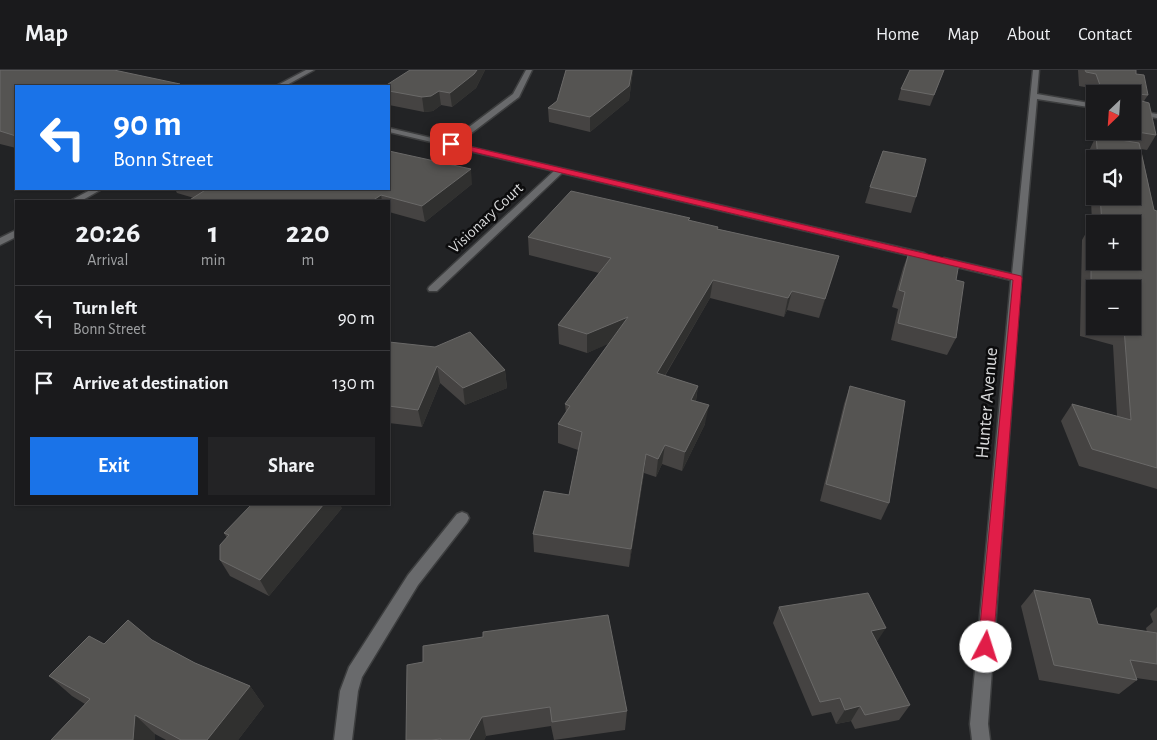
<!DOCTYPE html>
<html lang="en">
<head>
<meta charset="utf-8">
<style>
	body { margin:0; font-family:"Alegreya Sans",sans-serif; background:#232325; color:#f1f3f6; height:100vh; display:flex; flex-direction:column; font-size:19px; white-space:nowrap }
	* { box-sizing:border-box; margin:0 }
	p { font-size:16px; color:#9fa1a3 }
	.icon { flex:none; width:28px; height:28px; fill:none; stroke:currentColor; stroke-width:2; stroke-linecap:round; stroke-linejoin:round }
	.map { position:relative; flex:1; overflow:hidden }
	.sheet { position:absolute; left:15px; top:130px; width:375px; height:305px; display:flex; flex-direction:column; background:#1a1a1c; border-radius:0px; box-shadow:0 1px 4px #0004,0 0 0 1px #38383b }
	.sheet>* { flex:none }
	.hud { position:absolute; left:15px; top:15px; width:375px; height:105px; border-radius:0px; box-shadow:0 1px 4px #0004,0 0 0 1px #38383b; background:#1a73e8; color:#fff; overflow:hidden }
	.needle { width:32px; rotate:205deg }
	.fabs { position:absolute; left:1086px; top:15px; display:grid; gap:10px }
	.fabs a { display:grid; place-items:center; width:55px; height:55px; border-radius:0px; background:#1a1a1c; box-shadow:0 1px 4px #0004,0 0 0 1px #38383b; font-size:25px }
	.pin { position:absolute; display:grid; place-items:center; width:42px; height:42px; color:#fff; margin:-21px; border-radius:10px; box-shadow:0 2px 8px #0006 }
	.me { position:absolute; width:55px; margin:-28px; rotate:5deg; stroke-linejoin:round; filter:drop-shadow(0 0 4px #0008) }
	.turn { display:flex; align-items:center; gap:18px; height:105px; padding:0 15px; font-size:22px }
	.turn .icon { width:65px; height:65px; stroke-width:2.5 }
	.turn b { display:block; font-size:35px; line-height:42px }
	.eta { display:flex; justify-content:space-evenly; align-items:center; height:85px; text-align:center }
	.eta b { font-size:30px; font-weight:700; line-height:35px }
	.primary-button { display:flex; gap:10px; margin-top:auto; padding:10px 15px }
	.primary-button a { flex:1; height:58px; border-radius:0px; background:#1a73e8; color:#fff; font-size:20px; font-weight:700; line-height:58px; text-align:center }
	.primary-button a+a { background:#232325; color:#f1f3f6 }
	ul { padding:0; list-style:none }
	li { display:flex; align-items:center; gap:15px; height:65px; padding:0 15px; border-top:1px solid #38383b }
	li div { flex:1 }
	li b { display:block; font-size:19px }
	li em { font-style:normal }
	header { display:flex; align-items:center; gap:30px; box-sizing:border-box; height:70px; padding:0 25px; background:#1a1a1c; border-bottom:1px solid #38383b }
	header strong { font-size:24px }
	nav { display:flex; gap:28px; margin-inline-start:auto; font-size:18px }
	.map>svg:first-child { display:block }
</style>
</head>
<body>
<header>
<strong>Map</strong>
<nav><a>Home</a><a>Map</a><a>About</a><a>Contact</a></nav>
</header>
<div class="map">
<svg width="1157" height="670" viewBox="0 0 1157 670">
	<rect width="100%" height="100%" fill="#222325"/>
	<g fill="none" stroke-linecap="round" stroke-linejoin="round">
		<defs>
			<g id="minor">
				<path d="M 306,0 L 314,0 L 285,16 L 276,16 Z"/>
				<path d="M 526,0 L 532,0 L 519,27 L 457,74 L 924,183 L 929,186 L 924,189 L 562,103 L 437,221 L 429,221 L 428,219 L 429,217 L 554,101 L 389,62 L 389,58 L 449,72 L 513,24 Z"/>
				<path d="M 1033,0 L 1039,0 L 1037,24 L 1095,34 L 1095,38 L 1037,29 L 1019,232 L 988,654 L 990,670 L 972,670 L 970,654 L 1011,210 L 940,193 L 939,191 L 944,188 L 1012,204 Z"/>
				<path d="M 1132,40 L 1157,44 L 1157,48 L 1132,44 Z"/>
				<path d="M 92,119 L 102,119 L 81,131 L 70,131 Z"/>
				<path d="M 16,160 L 16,167 L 0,175 L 0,168 Z"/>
				<path d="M 462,442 L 467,444 L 469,448 L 467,452 L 418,515 L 362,607 L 358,621 L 352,670 L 334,670 L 340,621 L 349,597 L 408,505 L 457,444 Z"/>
			</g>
		</defs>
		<use href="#minor" stroke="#3d3e3f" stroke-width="3"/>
		<use href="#minor" fill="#696a6c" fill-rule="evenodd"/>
	</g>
	<g fill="#454342" fill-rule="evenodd">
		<path d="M 0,0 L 16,16 L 16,78 L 0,74 Z"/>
		<path d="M 410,0 L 485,0 L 476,18 L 452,37 L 441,35 L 433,41 L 424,42 L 389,35 L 389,16 Z"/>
		<path d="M 566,0 L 633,0 L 629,30 L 590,62 L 549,52 L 548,38 L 557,31 Z"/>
		<path d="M 944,0 L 930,36 L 898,30 L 901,19 Z"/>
		<path d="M 1078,0 L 1136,0 L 1136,4 L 1148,25 L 1144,31 L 1156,65 L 1147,80 L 1141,79 L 1154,140 L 1157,141 L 1157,419 L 1079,396 L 1061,351 L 1072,334 L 1117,346 L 1113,275 L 1080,266 L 1082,170 L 1091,154 L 1092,154 L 1089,81 L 1096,66 L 1104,67 L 1102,61 L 1132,61 L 1132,24 L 1095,24 L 1095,33 L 1094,32 L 1090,18 L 1079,16 ZM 1095,89 L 1132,89 L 1132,126 L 1095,126 ZM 1095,154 L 1132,154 L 1095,191 ZM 1095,219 L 1132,256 L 1095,256 Z"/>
		<path d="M 472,114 L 425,152 L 389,142 L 389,131 L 188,131 L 194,128 L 177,123 L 175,119 L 389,119 Z"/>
		<path d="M 870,117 L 916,127 L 911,143 L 865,133 Z"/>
		<path d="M 690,148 L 689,150 L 718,159 L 839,186 L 819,248 L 787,240 L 784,247 L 710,228 L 665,306 L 698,316 L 696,331 L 705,354 L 682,401 L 662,394 L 656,407 L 644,403 L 629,497 L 534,482 L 533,464 L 569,425 L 578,380 L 558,373 L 558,354 L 566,343 L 565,334 L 609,273 L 587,283 L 559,274 L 558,255 L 599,203 L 529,185 L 528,167 Z"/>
		<path d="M 909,182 L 956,210 L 956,268 L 947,285 L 891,270 L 898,239 L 892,237 L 903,198 Z"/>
		<path d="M 389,272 L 505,300 L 507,318 L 465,335 L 440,313 L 422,357 L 389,353 Z"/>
		<path d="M 850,316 L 889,433 L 881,450 L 820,431 L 844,334 Z"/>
		<path d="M 342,438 L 269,526 L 230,506 L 220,490 L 227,468 L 224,463 Z"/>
		<path d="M 1034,520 L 1098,554 L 1147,562 L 1146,558 L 1153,552 L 1150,544 L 1157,537 L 1157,611 L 1136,608 L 1137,610 L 1119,624 L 1039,610 L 1021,536 Z"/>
		<path d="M 779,537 L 877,572 L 910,635 L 899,650 L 855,659 L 851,651 L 836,654 L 831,642 L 812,646 L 773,553 Z"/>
		<path d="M 152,570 L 195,593 L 250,616 L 264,636 L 238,670 L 166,670 L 155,664 L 155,670 L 51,670 L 85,634 L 72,626 L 49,606 L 104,574 Z"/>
		<path d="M 423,592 L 627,641 L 625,660 L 554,670 L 551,656 L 486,666 L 484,670 L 406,670 Z"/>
	</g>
	<g fill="#30302f">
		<path d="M 477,0 L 485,0 L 476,18 L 452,37 L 450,23 Z"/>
		<path d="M 632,0 L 633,0 L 629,30 L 590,62 L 590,47 Z"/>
		<path d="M 439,21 L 441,35 L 433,41 L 424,42 L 422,27 Z"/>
		<path d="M 471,99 L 472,114 L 425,152 L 422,136 Z"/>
		<path d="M 381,125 L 382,131 L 372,131 Z"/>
		<path d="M 839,186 L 834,204 L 819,248 L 825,229 Z"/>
		<path d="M 713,210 L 710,228 L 655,322 L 657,303 Z"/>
		<path d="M 792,221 L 787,240 L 784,247 L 788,228 Z"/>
		<path d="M 628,247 L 627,266 L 587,283 L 587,264 Z"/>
		<path d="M 437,296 L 440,313 L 422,357 L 418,340 Z"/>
		<path d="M 505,300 L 507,318 L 465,335 L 463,318 Z"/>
		<path d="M 698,316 L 695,335 L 691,330 Z"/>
		<path d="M 709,335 L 705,354 L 682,401 L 685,382 Z"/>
		<path d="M 665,375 L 662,394 L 656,407 L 658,389 Z"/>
		<path d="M 646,384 L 644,403 L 629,497 L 631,479 Z"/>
		<path d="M 324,434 L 340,434 L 342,438 L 269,526 L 260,510 Z"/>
		<path d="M 886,558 L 876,573 L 871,561 Z"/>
		<path d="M 250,616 L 264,636 L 238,670 L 207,670 Z"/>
		<path d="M 860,636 L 851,651 L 836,654 L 845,640 Z"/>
		<path d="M 135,645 L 155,664 L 155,670 L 133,670 Z"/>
		<path d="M 482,647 L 486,666 L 484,670 L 469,670 Z"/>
	</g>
	<g fill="#555452" stroke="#6a6968">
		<path d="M 0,0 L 114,0 L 180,14 L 176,16 L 16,16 L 16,66 L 0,61 Z"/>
		<path d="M 410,0 L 477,0 L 474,4 L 450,23 L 439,21 L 431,26 L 422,27 L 389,21 L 389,16 L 385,16 Z"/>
		<path d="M 566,0 L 632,0 L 629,16 L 590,47 L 548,38 L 557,31 Z"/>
		<path d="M 910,0 L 944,0 L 934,25 L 901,19 Z"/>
		<path d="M 1085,0 L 1136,0 L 1136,4 L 1144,5 L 1148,25 L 1138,24 L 1138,30 L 1149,33 L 1156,65 L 1131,61 L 1132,61 L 1132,24 L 1103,24 L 1104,20 L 1101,18 L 1096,4 L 1086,2 Z"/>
		<path d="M 1096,66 L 1139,73 L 1154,140 L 1157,141 L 1157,398 L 1092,379 L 1072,334 L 1131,350 L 1124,258 L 1117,256 L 1132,256 L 1132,219 L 1095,219 L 1095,251 L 1091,250 L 1091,154 L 1095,154 L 1095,191 L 1132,191 L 1132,154 L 1102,154 L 1100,126 L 1132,126 L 1132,89 L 1098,89 Z"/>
		<path d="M 389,81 L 471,99 L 422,136 L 381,125 L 372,131 L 188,131 L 207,119 L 389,119 Z"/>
		<path d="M 883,81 L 926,89 L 916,127 L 870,117 Z"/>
		<path d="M 571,121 L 690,148 L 688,150 L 718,157 L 717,159 L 839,186 L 825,229 L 792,221 L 788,228 L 713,210 L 657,303 L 698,316 L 691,330 L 709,335 L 685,382 L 665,375 L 658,389 L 646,384 L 631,479 L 533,464 L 544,421 L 569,425 L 582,362 L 558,354 L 570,336 L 565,334 L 628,247 L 587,264 L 558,255 L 611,188 L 528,167 Z"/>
		<path d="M 909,182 L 959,193 L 956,210 L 964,212 L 956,268 L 898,253 L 905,222 L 899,220 Z"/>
		<path d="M 470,262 L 505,300 L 463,318 L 437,296 L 418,340 L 389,336 L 389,272 L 435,277 Z"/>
		<path d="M 850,316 L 905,331 L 889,433 L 826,414 Z"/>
		<path d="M 252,434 L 324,434 L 260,510 L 220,490 L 220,475 L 229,465 L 224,463 Z"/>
		<path d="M 1034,520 L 1090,529 L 1098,554 L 1157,563 L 1157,594 L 1130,590 L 1137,610 L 1054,595 Z"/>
		<path d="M 868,523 L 886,558 L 871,561 L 910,635 L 865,645 L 860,636 L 845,640 L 840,628 L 820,632 L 779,537 Z"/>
		<path d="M 608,545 L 627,641 L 552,652 L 550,637 L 482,647 L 469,670 L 441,670 L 441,669 L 431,670 L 406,670 L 407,595 L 423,592 L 423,576 L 483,567 L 483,562 Z"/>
		<path d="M 128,550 L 152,570 L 195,593 L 250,616 L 207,670 L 181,670 L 135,645 L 133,670 L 51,670 L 90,629 L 49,606 L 89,566 L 104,574 Z"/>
	</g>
	<path fill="#e11d48" stroke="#92132f" d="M 451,72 L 1021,206 L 1022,208 L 993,577 L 991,582 L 986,584 L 980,582 L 978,577 L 1013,210 L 448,76 L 447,74 Z"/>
	<g text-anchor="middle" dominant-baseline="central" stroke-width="5" stroke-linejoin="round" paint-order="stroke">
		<g font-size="16" fill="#dadbdc" stroke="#0c0c0d">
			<text transform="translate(486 148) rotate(-43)">Visionary Court</text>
		</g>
		<g font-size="19" fill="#dadbdc" stroke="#0c0c0d">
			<text transform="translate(987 333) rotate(-85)">Hunter Avenue</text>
		</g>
	</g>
</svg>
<div class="fabs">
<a><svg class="needle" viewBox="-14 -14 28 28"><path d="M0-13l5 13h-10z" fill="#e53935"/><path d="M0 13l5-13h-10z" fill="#9fa1a3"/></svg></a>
<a><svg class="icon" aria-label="sound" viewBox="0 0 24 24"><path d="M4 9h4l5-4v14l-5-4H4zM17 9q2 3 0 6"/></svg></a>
<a>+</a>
<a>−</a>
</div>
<div class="pin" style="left:451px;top:74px;background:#d93025"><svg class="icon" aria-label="arrive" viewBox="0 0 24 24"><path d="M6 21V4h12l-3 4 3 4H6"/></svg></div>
<svg class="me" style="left:986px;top:577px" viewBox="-20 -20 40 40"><circle r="19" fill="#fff"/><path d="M0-13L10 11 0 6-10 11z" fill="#e11d48"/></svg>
<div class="hud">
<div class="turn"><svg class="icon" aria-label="left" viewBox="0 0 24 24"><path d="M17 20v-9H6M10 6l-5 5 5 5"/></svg><div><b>90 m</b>Bonn Street</div></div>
</div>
<section class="sheet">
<div class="eta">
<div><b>20:26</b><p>Arrival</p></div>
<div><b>1</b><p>min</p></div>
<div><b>220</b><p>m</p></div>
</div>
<ul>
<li><svg class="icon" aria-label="left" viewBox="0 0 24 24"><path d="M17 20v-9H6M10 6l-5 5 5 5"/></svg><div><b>Turn left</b><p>Bonn Street</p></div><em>90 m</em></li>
<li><svg class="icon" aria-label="arrive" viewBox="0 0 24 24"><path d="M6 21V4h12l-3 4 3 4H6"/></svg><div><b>Arrive at destination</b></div><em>130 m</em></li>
</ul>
<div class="primary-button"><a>Exit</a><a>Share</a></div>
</section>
</div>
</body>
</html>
